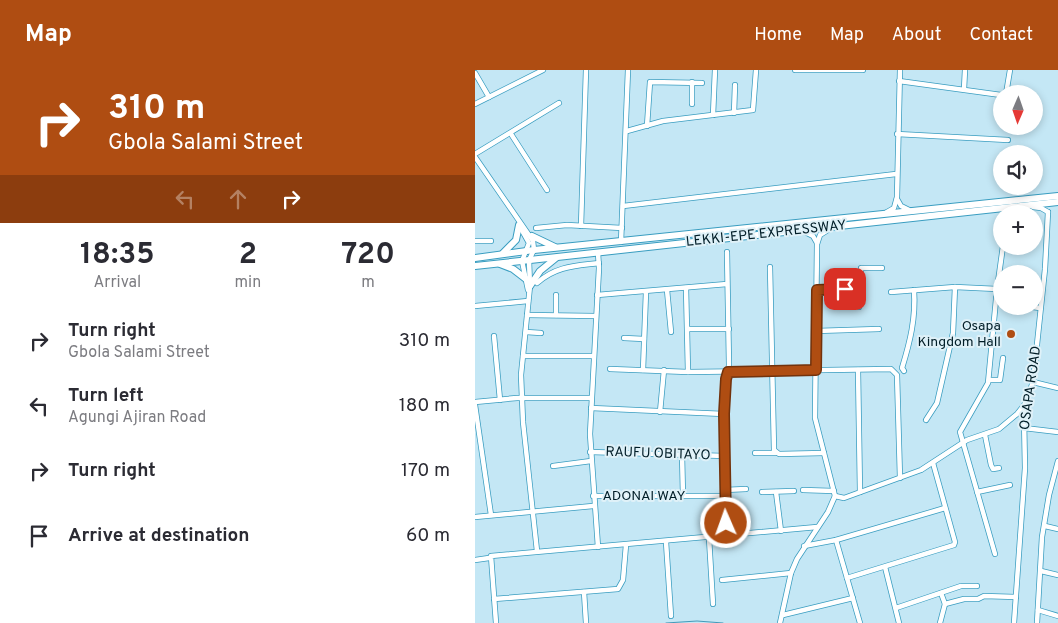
<!DOCTYPE html>
<html lang="en">
<head>
<meta charset="utf-8">
<style>
	body { margin:0; font-family:Overpass,sans-serif; background:#f7f7f7; color:#2b2b33; height:100vh; display:flex; flex-direction:column; font-size:19px; white-space:nowrap }
	* { box-sizing:border-box; margin:0 }
	p { font-size:16px; color:#7c7c81 }
	.icon { flex:none; width:28px; height:28px; fill:none; stroke:currentColor; stroke-width:2; stroke-linecap:round; stroke-linejoin:round }
	.map { position:relative; flex:1; overflow:hidden }
	.drawer { display:flex; flex-direction:column; background:#fff; width:475px }
	.drawer>* { flex:none }
	.hud { background:#af4d12; color:#fff; overflow:hidden }
	.needle { width:32px; rotate:182deg }
	.fabs { position:absolute; left:518px; top:15px; display:grid; gap:10px }
	.fabs a { display:grid; place-items:center; width:50px; height:50px; border-radius:50%; background:#fff; box-shadow:0 2px 8px #0003; font-size:25px }
	.pin { position:absolute; display:grid; place-items:center; width:42px; height:42px; color:#fff; margin:-21px; border-radius:10px; box-shadow:0 2px 8px #0006 }
	.me { position:absolute; width:55px; margin:-28px; rotate:358deg; stroke-linejoin:round; filter:drop-shadow(0 0 4px #0008) }
	.turn { display:flex; align-items:center; gap:18px; height:105px; padding:0 25px; font-size:22px }
	.turn .icon { width:65px; height:65px; stroke-width:2.5 }
	.turn b { display:block; font-size:35px; line-height:42px }
	.lanes { display:flex; align-items:center; height:48px; padding:0 25px; background:#0003; justify-content:center; gap:25px; direction:ltr }
	.lanes .off { opacity:.35 }
	.eta { display:flex; justify-content:space-evenly; align-items:center; height:85px; text-align:center }
	.eta b { font-size:30px; font-weight:700; line-height:35px }
	ul { padding:0; list-style:none }
	li { display:flex; align-items:center; gap:15px; height:65px; padding:0 25px }
	li div { flex:1 }
	li b { display:block; font-size:19px }
	li em { font-style:normal }
	header { display:flex; align-items:center; gap:30px; box-sizing:border-box; height:70px; padding:0 25px; background:#af4d12; color:#fff }
	header strong { font-size:24px }
	nav { display:flex; gap:28px; margin-inline-start:auto; font-size:18px }
	main { display:flex; flex:1; min-height:0 }
	.map>svg:first-child { display:block }
</style>
</head>
<body>
<header>
<strong>Map</strong>
<nav><a>Home</a><a>Map</a><a>About</a><a>Contact</a></nav>
</header>
<main>
<section class="drawer">
<div class="hud">
<div class="turn"><svg class="icon" aria-label="right" viewBox="0 0 24 24"><path d="M7 20v-9h11M14 6l5 5-5 5"/></svg><div><b>310 m</b>Gbola Salami Street</div></div>
<div class="lanes"><svg class="icon off" aria-label="left" viewBox="0 0 24 24"><path d="M17 20v-9H6M10 6l-5 5 5 5"/></svg><svg class="icon off" aria-label="ahead" viewBox="0 0 24 24"><path d="M12 20V5M6 11l6-6 6 6"/></svg><svg class="icon" aria-label="right" viewBox="0 0 24 24"><path d="M7 20v-9h11M14 6l5 5-5 5"/></svg></div>
</div>
<div class="eta">
<div><b>18:35</b><p>Arrival</p></div>
<div><b>2</b><p>min</p></div>
<div><b>720</b><p>m</p></div>
</div>
<ul>
<li><svg class="icon" aria-label="right" viewBox="0 0 24 24"><path d="M7 20v-9h11M14 6l5 5-5 5"/></svg><div><b>Turn right</b><p>Gbola Salami Street</p></div><em>310 m</em></li>
<li><svg class="icon" aria-label="left" viewBox="0 0 24 24"><path d="M17 20v-9H6M10 6l-5 5 5 5"/></svg><div><b>Turn left</b><p>Agungi Ajiran Road</p></div><em>180 m</em></li>
<li><svg class="icon" aria-label="right" viewBox="0 0 24 24"><path d="M7 20v-9h11M14 6l5 5-5 5"/></svg><div><b>Turn right</b></div><em>170 m</em></li>
<li><svg class="icon" aria-label="arrive" viewBox="0 0 24 24"><path d="M6 21V4h12l-3 4 3 4H6"/></svg><div><b>Arrive at destination</b></div><em>60 m</em></li>
</ul>
</section>
<div class="map">
<svg width="583" height="553" viewBox="0 0 583 553">
	<rect width="100%" height="100%" fill="#c4e7f5"/>
	<g fill="none" stroke-linecap="round" stroke-linejoin="round">
		<path stroke="#4399b8" stroke-width="1" d="M 191,553 L 222,551 L 248,553"/>
		<defs>
			<g id="minor">
				<path d="M 320,0 L 388,0"/>
				<path d="M 0,3 L 14,27"/>
				<path d="M 424,11 L 526,25"/>
				<path d="M 489,19 L 490,0"/>
				<path d="M 531,24 L 535,0"/>
				<path d="M 0,34 L 68,0"/>
				<path d="M 217,34 L 217,12"/>
				<path d="M 259,43 L 260,15"/>
				<path d="M 238,45 L 240,0"/>
				<path d="M 172,56 L 175,12 L 227,13"/>
				<path d="M 152,61 L 188,51 L 278,40 L 281,0"/>
				<path d="M 36,64 L 72,120"/>
				<path d="M 422,64 L 533,70"/>
				<path d="M 0,84 L 84,33"/>
				<path d="M 0,87 L 58,171 L 59,180 L 54,190 L 55,216 L 46,305 L 48,352 L 62,481"/>
				<path d="M 422,129 L 426,136 L 434,140"/>
				<path d="M 148,136 L 421,104"/>
				<path d="M 558,137 L 566,138 L 573,142"/>
				<path d="M 531,138 L 532,144"/>
				<path d="M 412,142 L 419,138 L 422,127 L 425,0"/>
				<path d="M 106,156 L 111,0"/>
				<path d="M 45,157 L 54,173 L 47,191 L 53,220"/>
				<path d="M 61,158 L 92,155 L 147,158"/>
				<path d="M 328,161 L 338,166 L 342,173"/>
				<path d="M 0,171 L 16,171"/>
				<path d="M 146,172 L 153,0"/>
				<path d="M 295,197 L 299,380 L 304,384 L 349,383"/>
				<path d="M 62,213 C 81,196 100,196 124,193"/>
				<path d="M 211,218 L 213,302"/>
				<path d="M 192,220 L 196,262"/>
				<path d="M 342,220 L 384,219"/>
				<path d="M 416,222 L 480,217 L 522,219"/>
				<path d="M 122,225 L 252,214"/>
				<path d="M 0,236 L 53,231"/>
				<path d="M 550,236 L 565,238"/>
				<path d="M 384,237 L 386,198 L 407,198"/>
				<path d="M 52,245 L 120,246"/>
				<path d="M 81,245 L 81,225"/>
				<path d="M 213,259 L 254,259"/>
				<path d="M 341,261 L 404,259"/>
				<path d="M 51,262 L 66,263"/>
				<path d="M 19,266 L 25,330"/>
				<path d="M 149,268 L 169,269"/>
				<path d="M 48,286 L 118,286"/>
				<path d="M 135,299 L 213,302 L 416,299 L 422,305 L 425,408"/>
				<path d="M 168,300 L 171,222"/>
				<path d="M 383,300 L 385,422"/>
				<path d="M 429,301 L 427,298 C 435,272 441,248 439,220"/>
				<path d="M 514,310 L 525,310 L 528,288"/>
				<path d="M 558,312 L 583,318"/>
				<path d="M 0,332 L 42,328 L 116,328"/>
				<path d="M 0,335 L 16,445"/>
				<path d="M 116,338 L 249,344"/>
				<path d="M 185,342 L 189,300"/>
				<path d="M 451,350 L 462,333 L 478,263 L 480,217"/>
				<path d="M 549,358 L 583,362"/>
				<path d="M 510,365 L 516,395 L 518,399 L 524,398"/>
				<path d="M 115,382 L 251,386"/>
				<path d="M 280,383 L 301,383"/>
				<path d="M 207,384 L 208,426"/>
				<path d="M 78,396 L 116,391"/>
				<path d="M 250,420 L 271,419"/>
				<path d="M 328,420 L 359,421"/>
				<path d="M 287,422 L 319,421"/>
				<path d="M 301,422 L 306,461"/>
				<path d="M 502,422 L 535,415"/>
				<path d="M 118,426 L 250,426"/>
				<path d="M 360,426 L 369,428 L 446,400 L 492,370 L 524,359 L 542,344 L 550,334"/>
				<path d="M 0,447 L 118,436"/>
				<path d="M 570,456 L 583,459"/>
				<path d="M 251,466 L 249,344 L 254,295 L 252,182"/>
				<path d="M 234,468 L 238,534"/>
				<path d="M 361,470 L 385,553"/>
				<path d="M 191,472 L 196,546"/>
				<path d="M 329,476 L 361,470 L 470,438"/>
				<path d="M 123,477 L 115,364 L 124,198 L 123,183"/>
				<path d="M 520,484 L 485,362 L 513,313 L 522,219 L 528,176"/>
				<path d="M 0,490 L 14,488"/>
				<path d="M 410,497 L 424,553"/>
				<path d="M 566,501 L 583,505"/>
				<path d="M 372,508 L 479,475 L 480,472 L 458,393"/>
				<path d="M 247,510 L 316,503"/>
				<path d="M 109,522 L 111,553"/>
				<path d="M 19,529 L 143,519 L 148,510 L 151,475"/>
				<path d="M 470,534 L 489,529 L 503,529 L 509,526 L 541,527"/>
				<path d="M 421,538 L 486,516 L 502,516"/>
				<path d="M 563,540 L 583,546"/>
				<path d="M 308,545 L 378,528"/>
				<path d="M 21,553 L 16,486 L 342,457"/>
				<path d="M 305,553 L 316,503 L 322,489 L 353,442 L 360,426 L 340,348 L 342,174 L 345,165 L 356,158"/>
				<path d="M 465,553 L 470,534 L 466,523"/>
				<path d="M 539,553 L 550,398 L 549,348 L 550,333 L 558,312 L 570,199 L 573,142"/>
				<path d="M 562,553 L 567,467 L 574,425 L 583,391"/>
			</g>
			<g id="highway">
				<path d="M 57,166 L 80,177"/>
				<path d="M 28,183 L 41,170 L 44,155"/>
				<path d="M 0,188 L 59,180 L 583,126"/>
				<path d="M 25,194 L 38,199 L 51,209"/>
				<path d="M 0,196 L 583,132"/>
				<path d="M 55,216 L 65,201 L 81,188"/>
			</g>
		</defs>
		<use href="#minor" stroke="#399dc0" stroke-width="6"/>
		<use href="#highway" stroke="#399dc0" stroke-width="8"/>
		<use href="#minor" stroke="#fff" stroke-width="4.5"/>
		<use href="#highway" stroke="#fff" stroke-width="6"/>
	</g>
	<g fill="none" stroke-linecap="round" stroke-linejoin="round">
		<defs>
			<path id="route" d="M 251,453 L 249,344 L 251,309 L 253,302 L 341,300 L 342,220 L 370,219"/>
		</defs>
		<use href="#route" stroke="#72320c" stroke-width="12"/>
		<use href="#route" stroke="#af4d12" stroke-width="9"/>
	</g>
	<circle fill="#af4d12" stroke="#dff1f8" stroke-width="2" cx="536" cy="264" r="5"/>
	<g text-anchor="middle" dominant-baseline="central" stroke-width="4" stroke-linejoin="round" paint-order="stroke">
		<g font-size="14" fill="#001d27" stroke="#dff1f8">
			<text transform="translate(291 164) rotate(-6)">LEKKI-EPE EXPRESSWAY</text>
			<text transform="translate(556 318) rotate(-82)">OSAPA ROAD</text>
			<text transform="translate(183 384) rotate(2)">RAUFU OBITAYO</text>
			<text x="169" y="426">ADONAI WAY</text>
		</g>
		<g font-size="14" fill="#001d27" stroke="#dff1f8" text-anchor="end">
			<text x="526" y="256">Osapa<tspan x="526" dy="16">Kingdom Hall</tspan></text>
		</g>
	</g>
</svg>
<div class="fabs">
<a><svg class="needle" viewBox="-14 -14 28 28"><path d="M0-13l5 13h-10z" fill="#e53935"/><path d="M0 13l5-13h-10z" fill="#7c7c81"/></svg></a>
<a><svg class="icon" aria-label="sound" viewBox="0 0 24 24"><path d="M4 9h4l5-4v14l-5-4H4zM17 9q2 3 0 6"/></svg></a>
<a>+</a>
<a>−</a>
</div>
<div class="pin" style="left:370px;top:219px;background:#d93025"><svg class="icon" aria-label="arrive" viewBox="0 0 24 24"><path d="M6 21V4h12l-3 4 3 4H6"/></svg></div>
<svg class="me" style="left:251px;top:453px" viewBox="-20 -20 40 40"><circle r="17" fill="#af4d12" stroke="#fff" stroke-width="3"/><path d="M0-11L8 9 0 5-8 9z" fill="#fff"/></svg>
</div>
</main>
</body>
</html>
